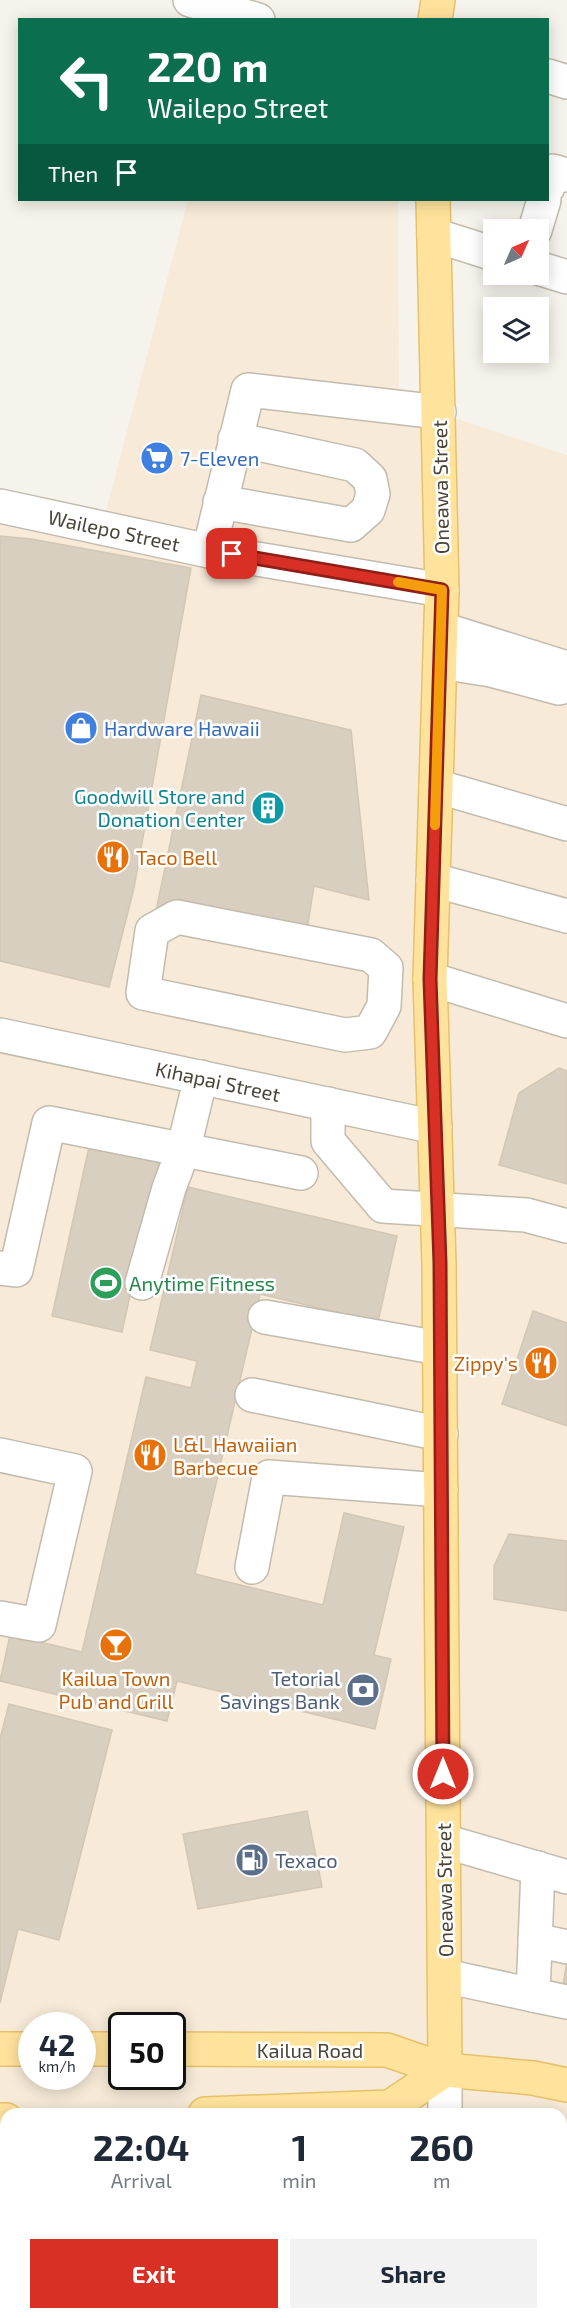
<!DOCTYPE html>
<html lang="en">
<head>
<meta charset="utf-8">
<style>
	body { margin:0; font-family:"Exo 2",sans-serif; background:#f2f2f3; color:#1f2937; height:100vh; display:flex; flex-direction:column; font-size:22px; white-space:nowrap }
	* { box-sizing:border-box; margin:0 }
	p { font-size:20px; color:#747a83 }
	.icon { flex:none; width:33px; height:33px; fill:none; stroke:currentColor; stroke-width:2; stroke-linecap:round; stroke-linejoin:round }
	.map { position:relative; flex:1; overflow:hidden }
	.details { position:absolute; left:0px; top:2108px; width:567px; height:212px; display:flex; flex-direction:column; background:#fff; border-radius:18px 18px 0 0; box-shadow:0 3px 15px #0003 }
	.details>* { flex:none }
	.top-card { position:absolute; left:18px; top:18px; width:531px; height:183px; border-radius:0px; box-shadow:0 3px 15px #0003; background:#0b6e4f; color:#fff; overflow:hidden }
	.needle { width:39px; rotate:45deg }
	.tools { position:absolute; left:483px; top:219px; display:grid; gap:12px }
	.tools a { display:grid; place-items:center; width:66px; height:66px; border-radius:0px; background:#fff; box-shadow:0 3px 15px #0003; font-size:30px }
	.speed { position:absolute; left:18px; top:2012px; display:flex; gap:12px; font-size:30px; font-weight:700; text-align:center }
	.speed>* { display:grid; place-content:center; width:78px; height:78px; border-radius:50%; background:#fff; box-shadow:0 3px 15px #0003; line-height:1 }
	.speed small { font-size:15px; font-weight:400 }
	.speed .limit { border:3px solid #111; border-radius:9px; background:#fff; color:#111 }
	.pin { position:absolute; display:grid; place-items:center; width:51px; height:51px; color:#fff; margin:-26px; border-radius:12px; box-shadow:0 3px 9px #0006 }
	.me { position:absolute; width:66px; margin:-33px; rotate:0deg; stroke-linejoin:round; filter:drop-shadow(0 0 4px #0008) }
	.turn { display:flex; align-items:center; gap:21px; height:126px; padding:0 30px; font-size:27px }
	.turn .icon { width:78px; height:78px; stroke-width:2.5 }
	.turn b { display:block; font-size:42px; line-height:51px }
	.then { display:flex; align-items:center; height:57px; padding:0 30px; background:#0003; gap:12px; font-size:22px }
	.eta { display:flex; justify-content:space-evenly; align-items:center; height:102px; text-align:center }
	.eta b { font-size:36px; font-weight:700; line-height:42px }
	.action { display:flex; gap:12px; margin-top:auto; padding:12px 30px }
	.action a { flex:1; height:69px; border-radius:0px; background:#d93025; color:#fff; font-size:24px; font-weight:700; line-height:69px; text-align:center }
	.action a+a { background:#f2f2f3; color:#1f2937 }
	.map>svg:first-child { display:block }
</style>
</head>
<body>
<div class="map">
<svg width="567" height="2318" viewBox="0 0 567 2318">
	<rect width="100%" height="100%" fill="#f6f3ec"/>
	<path fill="#f7ead8" fill-rule="evenodd" d="M 188,200 L 398,200 L 399,400 L 567,455 L 567,2318 L 0,2318 L 0,525 L 97,545 ZM 32,2025 L 82,2025 L 82,2076 L 32,2076 ZM 122,2025 L 172,2025 L 172,2076 L 122,2076 ZM 6,2114 L 561,2114 L 561,2313 L 6,2313 Z"/>
	<path fill="#d2eab5" d="M 0,2120 L 6,2120 L 6,2177 L 0,2176 Z"/>
	<g fill="#d8cfc1" stroke="#d3c7b4" stroke-width="1.5">
		<path d="M 0,536 L 31,539 L 191,568 L 134,888 L 109,987 L 0,961 Z"/>
		<path d="M 201,695 L 351,730 L 369,900 L 314,886 L 305,942 L 156,911 Z"/>
		<path d="M 559,1068 L 567,1071 L 567,1184 L 499,1165 L 519,1093 Z"/>
		<path d="M 89,1147 L 159,1163 L 122,1332 L 52,1316 Z"/>
		<path d="M 188,1187 L 397,1236 L 378,1322 L 260,1294 L 195,1574 L 323,1605 L 344,1513 L 404,1527 L 374,1655 L 391,1659 L 375,1729 L 177,1681 L 167,1721 L 0,1681 L 10,1635 L 82,1652 L 146,1377 L 191,1388 L 197,1361 L 150,1350 Z"/>
		<path d="M 533,1311 L 567,1323 L 567,1426 L 502,1404 Z"/>
		<path d="M 509,1534 L 567,1541 L 567,1611 L 494,1599 L 494,1566 Z"/>
		<path d="M 9,1704 L 112,1730 L 59,1940 L 18,1929 L 0,2003 L 0,1739 Z"/>
		<path d="M 307,1811 L 322,1887 L 198,1909 L 183,1834 Z"/>
		<path d="M 567,1961 L 567,1991 L 562,1991 Z"/>
		<path d="M 176,2313 L 245,2313 L 258,2318 L 166,2318 Z"/>
	</g>
	<g fill="none" stroke-linecap="round" stroke-linejoin="round">
		<defs>
			<g id="minor">
				<path d="M 190,0 L 258,20"/>
				<path d="M 548,76 L 567,82"/>
				<path d="M 548,187 L 552,171 L 567,175"/>
				<path d="M 535,230 L 544,200"/>
				<path d="M 434,235 L 494,254"/>
				<path d="M 538,268 L 567,277"/>
				<path d="M 220,502 L 351,525 L 368,510 L 373,494 L 370,479 L 355,465 L 235,439"/>
				<path d="M 0,506 L 209,551 L 442,590"/>
				<path d="M 209,551 L 248,390 L 439,412"/>
				<path d="M 442,629 L 567,668"/>
				<path d="M 440,662 L 491,670 L 559,688"/>
				<path d="M 436,786 L 567,824"/>
				<path d="M 433,880 L 567,916"/>
				<path d="M 177,917 L 371,955 L 386,968 L 384,1006 L 370,1032 L 345,1035 L 143,993 L 152,931 Z"/>
				<path d="M 430,979 L 567,1021"/>
				<path d="M 0,1035 L 435,1127"/>
				<path d="M 328,1104 L 328,1141 L 383,1206 L 526,1215 L 567,1226"/>
				<path d="M 0,1268 L 16,1270 L 49,1123 L 301,1173"/>
				<path d="M 142,1283 L 169,1188 L 183,1151 L 201,1077"/>
				<path d="M 265,1317 L 439,1348"/>
				<path d="M 252,1395 L 441,1434"/>
				<path d="M 0,1455 L 75,1471 L 39,1625 L 0,1618"/>
				<path d="M 252,1567 L 269,1477 L 441,1490"/>
				<path d="M 444,1841 L 567,1877"/>
				<path d="M 535,1940 L 567,1947"/>
				<path d="M 445,1976 L 533,1995 L 538,1868"/>
				<path d="M 533,1995 L 567,2002"/>
				<path d="M 445,2070 L 445,2114"/>
				<path d="M 466,2313 L 467,2318"/>
				<path d="M 95,2318 L 96,2313"/>
			</g>
			<g id="major">
				<path d="M 435,20 L 438,0"/>
				<path d="M 433,200 L 442,590 L 430,979 L 439,1263 L 445,2070"/>
				<path d="M 0,2049 L 32,2049"/>
				<path d="M 82,2049 L 122,2049"/>
				<path d="M 172,2049 L 387,2050 L 445,2070 L 533,2078 L 567,2085"/>
				<path d="M 205,2114 L 390,2107 L 445,2070"/>
				<path d="M 0,2120 L 6,2120"/>
				<path d="M 0,2176 L 6,2177"/>
				<path d="M 403,2313 L 411,2318"/>
			</g>
		</defs>
		<use href="#minor" stroke="#c2bbae" stroke-width="36"/>
		<use href="#major" stroke="#e6c16a" stroke-width="36"/>
		<use href="#minor" stroke="#fff" stroke-width="33"/>
		<use href="#major" stroke="#ffe39c" stroke-width="33"/>
	</g>
	<g fill="none" stroke-linecap="round" stroke-linejoin="round">
		<defs>
			<path id="route" d="M 232,554 L 442,590 L 430,979 L 440,1263 L 443,1774"/>
		</defs>
		<use href="#route" stroke="#8d1f18" stroke-width="15"/>
		<use href="#route" stroke="#d93025" stroke-width="10"/>
		<path stroke="#f59e0b" stroke-width="10" d="M 398,582 L 442,590 L 435,825"/>
	</g>
	<defs>
		<symbol id="supermarket-disc" viewBox="-11 -11 22 22"><circle r="9.5" fill="#3f7fe0" stroke="#fff"/><path d="M-6-5.5h2.5l.6 2H6L4.5 2H-2.5L-4.4-4H-6ZM-1.5 3.2a1.3 1.3 0 1 0 .1 0ZM3 3.2a1.3 1.3 0 1 0 .1 0Z" fill="#fff"/></symbol>
		<symbol id="shop-disc" viewBox="-11 -11 22 22"><circle r="9.5" fill="#3f7fe0" stroke="#fff"/><path d="M-5-2.5h2.3a2.7 3.5 0 0 1 5.4 0H5L5.5 6h-11ZM-1.5-2.5h3a1.5 2.3 0 0 0-3 0Z" fill="#fff"/></symbol>
		<symbol id="building-disc" viewBox="-11 -11 22 22"><circle r="9.5" fill="#0f9aa8" stroke="#fff"/><path d="M-4-6H4V6H1V3H-1V6H-4ZM-2.5-4.3h1.7v1.8h-1.7ZM.8-4.3h1.7v1.8H.8ZM-2.5-1h1.7V.8h-1.7ZM.8-1h1.7V.8H.8Z" fill="#fff"/></symbol>
		<symbol id="restaurant-disc" viewBox="-11 -11 22 22"><circle r="9.5" fill="#e8710a" stroke="#fff"/><path d="M-5-6h1v4h1v-4h1v4h1v-4h1v5L-1.5 .5V6h-2V.5L-5-1ZM5-6V6H3V1.5H1.5Q1.5-4 5-6Z" fill="#fff"/></symbol>
		<symbol id="stadium-disc" viewBox="-11 -11 22 22"><circle r="9.5" fill="#2e9e5b" stroke="#fff"/><path d="M0-5a6.5 5 0 1 0 0 10a6.5 5 0 1 0 0-10ZM-3.5-1.8h7v3.6h-7Z" fill="#fff"/></symbol>
		<symbol id="bar-disc" viewBox="-11 -11 22 22"><circle r="9.5" fill="#e8710a" stroke="#fff"/><path d="M-6-5H6L.8 .8V4.5H3.5V6h-7V4.5H-.8V.8Z" fill="#fff"/></symbol>
		<symbol id="bank-disc" viewBox="-11 -11 22 22"><circle r="9.5" fill="#5c6f8a" stroke="#fff"/><path d="M-6-4H6V4H-6ZM0-2.3a2.3 2.3 0 1 0 0 4.6a2.3 2.3 0 1 0 0-4.6Z" fill="#fff"/></symbol>
		<symbol id="fuel-disc" viewBox="-11 -11 22 22"><circle r="9.5" fill="#5c6f8a" stroke="#fff"/><path d="M-5.5-6h7V0h2V4h1.3V-2.5L3-4.5l.8-.8L6-3V5H2.5V1h-1V6h-7ZM-4.2-4.7v3.2H.2V-4.7Z" fill="#fff"/></symbol>
	</defs>
	<g fill-rule="evenodd">
		<use href="#supermarket-disc" x="138" y="439" width="38" height="38"/>
		<use href="#shop-disc" x="62" y="709" width="38" height="38"/>
		<use href="#building-disc" x="249" y="789" width="38" height="38"/>
		<use href="#restaurant-disc" x="94" y="838" width="38" height="38"/>
		<use href="#stadium-disc" x="87" y="1264" width="38" height="38"/>
		<use href="#restaurant-disc" x="522" y="1344" width="38" height="38"/>
		<use href="#restaurant-disc" x="131" y="1436" width="38" height="38"/>
		<use href="#bar-disc" x="97" y="1626" width="38" height="38"/>
		<use href="#bank-disc" x="344" y="1671" width="38" height="38"/>
		<use href="#fuel-disc" x="233" y="1841" width="38" height="38"/>
	</g>
	<g text-anchor="middle" dominant-baseline="central" stroke-width="5" stroke-linejoin="round" paint-order="stroke">
		<g font-size="20" fill="#366cbe" stroke="#fff" text-anchor="start">
			<text x="180" y="458">7-Eleven</text>
			<text x="104" y="728">Hardware Hawaii</text>
		</g>
		<g font-size="20" fill="#4b4439" stroke="#fff">
			<text transform="translate(440 487) rotate(-91)">Oneawa Street</text>
			<text transform="translate(114 530) rotate(12)">Wailepo Street</text>
			<text transform="translate(218 1081) rotate(12)">Kihapai Street</text>
			<text transform="translate(444 1890) rotate(-91)">Oneawa Street</text>
			<text x="310" y="2050">Kailua Road</text>
		</g>
		<g font-size="20" fill="#0d838f" stroke="#fff" text-anchor="end">
			<text x="245" y="796">Goodwill Store and<tspan x="245" dy="23">Donation Center</tspan></text>
		</g>
		<g font-size="20" fill="#c56008" stroke="#fff" text-anchor="start">
			<text x="136" y="857">Taco Bell</text>
			<text x="518" y="1363" text-anchor="end">Zippy's</text>
			<text x="173" y="1444">L&amp;L Hawaiian<tspan x="173" dy="23">Barbecue</tspan></text>
			<text x="116" y="1678" text-anchor="middle">Kailua Town<tspan x="116" dy="23">Pub and Grill</tspan></text>
		</g>
		<g font-size="20" fill="#27864d" stroke="#fff" text-anchor="start">
			<text x="129" y="1283">Anytime Fitness</text>
		</g>
		<g font-size="20" fill="#4e5e75" stroke="#fff" text-anchor="end">
			<text x="340" y="1678">Tetorial<tspan x="340" dy="23">Savings Bank</tspan></text>
			<text x="275" y="1860" text-anchor="start">Texaco</text>
		</g>
	</g>
</svg>
<div class="tools">
<a><svg class="needle" viewBox="-14 -14 28 28"><path d="M0-13l5 13h-10z" fill="#e53935"/><path d="M0 13l5-13h-10z" fill="#747a83"/></svg></a>
<a><svg class="icon" aria-label="layers" viewBox="0 0 24 24"><path d="M12 4l9 5-9 5-9-5zM3 14l9 5 9-5"/></svg></a>
</div>
<div class="speed"><div>42<small>km/h</small></div><div class="limit">50</div></div>
<div class="pin" style="left:232px;top:554px;background:#d93025"><svg class="icon" aria-label="arrive" viewBox="0 0 24 24"><path d="M6 21V4h12l-3 4 3 4H6"/></svg></div>
<svg class="me" style="left:443px;top:1774px" viewBox="-20 -20 40 40"><circle r="17" fill="#d93025" stroke="#fff" stroke-width="3"/><path d="M0-11L8 9 0 5-8 9z" fill="#fff"/></svg>
<div class="top-card">
<div class="turn"><svg class="icon" aria-label="left" viewBox="0 0 24 24"><path d="M17 20v-9H6M10 6l-5 5 5 5"/></svg><div><b>220 m</b>Wailepo Street</div></div>
<div class="then">Then<svg class="icon" aria-label="arrive" viewBox="0 0 24 24"><path d="M6 21V4h12l-3 4 3 4H6"/></svg></div>
</div>
<section class="details">
<div class="eta">
<div><b>22:04</b><p>Arrival</p></div>
<div><b>1</b><p>min</p></div>
<div><b>260</b><p>m</p></div>
</div>
<div class="action"><a>Exit</a><a>Share</a></div>
</section>
</div>
</body>
</html>
